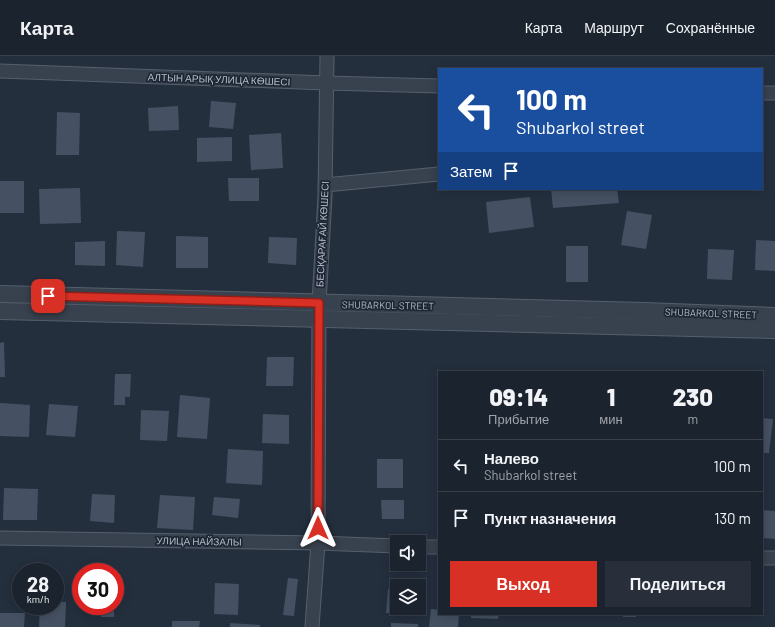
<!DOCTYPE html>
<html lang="ru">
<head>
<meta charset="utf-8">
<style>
	body { margin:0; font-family:Barlow,sans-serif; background:#282f3a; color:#f1f3f6; height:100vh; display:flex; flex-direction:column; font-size:15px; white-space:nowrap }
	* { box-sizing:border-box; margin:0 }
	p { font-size:13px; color:#a0a4aa }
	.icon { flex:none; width:22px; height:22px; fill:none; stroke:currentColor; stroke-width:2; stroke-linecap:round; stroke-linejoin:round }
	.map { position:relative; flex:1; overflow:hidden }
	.details { position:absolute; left:438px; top:315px; width:325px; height:244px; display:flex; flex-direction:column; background:#1b232e; border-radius:0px; box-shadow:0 2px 10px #0003,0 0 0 1px #39404a }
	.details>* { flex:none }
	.hud { position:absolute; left:438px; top:12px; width:325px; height:122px; border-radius:0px; box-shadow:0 2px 10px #0003,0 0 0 1px #39404a; background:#1a4fa0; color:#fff; overflow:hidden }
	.fabs { position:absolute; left:390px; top:479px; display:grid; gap:8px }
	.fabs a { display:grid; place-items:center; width:36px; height:36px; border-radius:0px; background:#1b232e; box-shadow:0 2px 10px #0003,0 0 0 1px #39404a; font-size:20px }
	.speed { position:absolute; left:12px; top:507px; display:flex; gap:8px; font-size:20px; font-weight:700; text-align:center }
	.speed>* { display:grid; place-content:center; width:52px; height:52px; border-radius:50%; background:#1b232e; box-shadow:0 2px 10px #0003,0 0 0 1px #39404a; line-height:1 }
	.speed small { font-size:10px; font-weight:400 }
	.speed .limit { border:6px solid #d22; background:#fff; color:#111 }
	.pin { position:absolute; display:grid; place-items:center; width:34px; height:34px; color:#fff; margin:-17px; border-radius:8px; box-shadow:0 2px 6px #0006 }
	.me { position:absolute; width:44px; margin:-22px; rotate:0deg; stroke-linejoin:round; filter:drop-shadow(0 0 3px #0008) }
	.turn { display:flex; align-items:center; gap:14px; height:84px; padding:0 12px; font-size:18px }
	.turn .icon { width:52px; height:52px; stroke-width:2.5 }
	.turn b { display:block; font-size:28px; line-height:34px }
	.then { display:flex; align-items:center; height:38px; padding:0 12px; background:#0003; gap:8px; font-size:15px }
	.eta { display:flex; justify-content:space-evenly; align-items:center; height:68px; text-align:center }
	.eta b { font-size:24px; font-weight:800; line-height:28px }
	.button { display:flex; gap:8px; margin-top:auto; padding:8px 12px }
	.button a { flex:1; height:46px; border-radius:0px; background:#d93025; color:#fff; font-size:16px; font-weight:800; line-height:46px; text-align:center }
	.button a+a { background:#282f3a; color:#f1f3f6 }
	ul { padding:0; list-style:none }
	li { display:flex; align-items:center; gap:12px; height:52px; padding:0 12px; border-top:1px solid #39404a }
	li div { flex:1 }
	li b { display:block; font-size:15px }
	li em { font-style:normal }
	header { display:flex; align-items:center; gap:24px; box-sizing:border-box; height:56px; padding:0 20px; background:#1b232e; border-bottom:1px solid #39404a }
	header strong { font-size:19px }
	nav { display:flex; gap:22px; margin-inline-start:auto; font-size:14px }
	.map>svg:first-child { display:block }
</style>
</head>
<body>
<header>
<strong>Карта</strong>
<nav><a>Карта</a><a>Маршрут</a><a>Сохранённые</a></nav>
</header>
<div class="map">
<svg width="775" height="571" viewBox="0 0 775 571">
	<rect width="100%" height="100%" fill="#242f3e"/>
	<g fill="#455162">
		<path d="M 211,45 L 236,47 L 233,73 L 209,71 Z"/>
		<path d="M 178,50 L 179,74 L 149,75 L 148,52 Z"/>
		<path d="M 57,56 L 80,57 L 79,99 L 56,99 Z"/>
		<path d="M 281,77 L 283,112 L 251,114 L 249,79 Z"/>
		<path d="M 232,81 L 232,105 L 197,106 L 197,82 Z"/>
		<path d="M 228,122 L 259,122 L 259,145 L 229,145 Z"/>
		<rect x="0" y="125" width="24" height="32"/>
		<path d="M 80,132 L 81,167 L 40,168 L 39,133 Z"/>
		<path d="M 551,133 L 617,133 L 619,147 L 553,152 Z"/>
		<path d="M 530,141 L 534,171 L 489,177 L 486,146 Z"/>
		<path d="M 627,155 L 652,159 L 646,193 L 621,189 Z"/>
		<path d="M 117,175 L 145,176 L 143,211 L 116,209 Z"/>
		<path d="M 176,180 L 208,181 L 208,212 L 176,212 Z"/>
		<path d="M 269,181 L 297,182 L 296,209 L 268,207 Z"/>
		<path d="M 756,184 L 775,185 L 775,215 L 755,214 Z"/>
		<path d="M 105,185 L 105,210 L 75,209 L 75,186 Z"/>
		<rect x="566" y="190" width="22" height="36"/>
		<path d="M 708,193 L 734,194 L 732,224 L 707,223 Z"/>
		<path d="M 4,286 L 5,321 L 0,321 L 0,287 Z"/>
		<path d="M 267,301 L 294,301 L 293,330 L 266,330 Z"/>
		<path d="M 115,318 L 131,318 L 130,341 L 125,341 L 125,349 L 114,349 Z"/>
		<path d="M 180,339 L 210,342 L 207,383 L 177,381 Z"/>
		<path d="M 0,347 L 30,349 L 29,381 L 0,380 Z"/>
		<path d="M 49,348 L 78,350 L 75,381 L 46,379 Z"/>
		<path d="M 141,354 L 169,355 L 167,385 L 140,384 Z"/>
		<path d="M 263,358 L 289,359 L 289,388 L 262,387 Z"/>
		<path d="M 762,362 L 773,363 L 769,397 L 762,397 Z"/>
		<path d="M 228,393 L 263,395 L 262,429 L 226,427 Z"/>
		<rect x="377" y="403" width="26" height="29"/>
		<path d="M 4,432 L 38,433 L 37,464 L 3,464 Z"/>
		<path d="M 92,438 L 115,439 L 114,467 L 90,465 Z"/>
		<path d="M 160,439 L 195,441 L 193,474 L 157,472 Z"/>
		<path d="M 214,441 L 240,443 L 238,462 L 212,459 Z"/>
		<path d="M 381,444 L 404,444 L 404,463 L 382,463 Z"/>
		<path d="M 762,454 L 775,455 L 775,483 L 762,482 Z"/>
		<path d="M 288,522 L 298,523 L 294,560 L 283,559 Z"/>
		<path d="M 215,527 L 239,528 L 238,559 L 214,558 Z"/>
		<path d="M 388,533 L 397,533 L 397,552 L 408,552 L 408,558 L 386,557 Z"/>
		<path d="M 55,546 L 66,546 L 65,571 L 39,571 L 40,550 L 55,550 Z"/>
		<rect x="101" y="550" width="13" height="11"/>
		<path d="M 431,553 L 439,554 L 439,558 L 459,558 L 458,571 L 429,571 Z"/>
		<path d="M 0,557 L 25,557 L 24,571 L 0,571 Z"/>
		<path d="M 471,558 L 499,558 L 498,563 L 471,562 Z"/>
		<rect x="525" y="558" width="27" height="2"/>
		<rect x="623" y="558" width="13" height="3"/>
		<path d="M 172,565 L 200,565 L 199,571 L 172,571 Z"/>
		<path d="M 230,567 L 260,569 L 260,571 L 230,571 Z"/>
		<path d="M 391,567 L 418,568 L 418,571 L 391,571 Z"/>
	</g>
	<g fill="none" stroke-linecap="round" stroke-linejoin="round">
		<defs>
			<g id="minor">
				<path d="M 0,15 L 326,27 L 439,30"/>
				<path d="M 762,37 L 775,37"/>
				<path d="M 325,129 L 439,118"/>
				<path d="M 0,482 L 318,487 L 397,490"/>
				<path d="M 419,491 L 439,491"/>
				<path d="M 762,502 L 775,502"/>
				<path d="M 312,571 L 318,487 L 319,247 L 325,140 L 327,0"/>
			</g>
			<g id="tertiary">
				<path d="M 0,238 L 644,255 L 775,260"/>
				<path d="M 0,255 L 775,274"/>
			</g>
		</defs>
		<use href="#minor" stroke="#565f6c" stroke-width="15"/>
		<use href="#tertiary" stroke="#565f6c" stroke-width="18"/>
		<use href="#minor" stroke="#38414e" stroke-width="13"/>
		<use href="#tertiary" stroke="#38414e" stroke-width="16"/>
	</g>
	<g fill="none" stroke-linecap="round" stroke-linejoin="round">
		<defs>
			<path id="route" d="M 48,240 L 319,247 L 318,472"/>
		</defs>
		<use href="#route" stroke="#8d1f18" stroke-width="10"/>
		<use href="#route" stroke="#d93025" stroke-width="7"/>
	</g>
	<g text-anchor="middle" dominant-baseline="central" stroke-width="3.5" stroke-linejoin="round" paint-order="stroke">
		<g font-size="10" fill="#b4bcc9" stroke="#1d2633">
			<text transform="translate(219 23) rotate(2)">АЛТЫН АРЫҚ УЛИЦА КӨШЕСІ</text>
			<text transform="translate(322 178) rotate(-87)">БЕСҚАРАҒАЙ КӨШЕСІ</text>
			<text transform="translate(388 249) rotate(1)">SHUBARKOL STREET</text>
			<text transform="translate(711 257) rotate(2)">SHUBARKOL STREET</text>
			<text transform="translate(199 485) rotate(1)">УЛИЦА НАЙЗАЛЫ</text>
		</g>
	</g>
</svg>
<div class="fabs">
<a><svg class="icon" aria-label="sound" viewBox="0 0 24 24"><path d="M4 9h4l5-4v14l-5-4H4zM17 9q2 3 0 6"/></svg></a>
<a><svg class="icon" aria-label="layers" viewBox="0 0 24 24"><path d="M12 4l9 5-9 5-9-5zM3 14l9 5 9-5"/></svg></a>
</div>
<div class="speed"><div>28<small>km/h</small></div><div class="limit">30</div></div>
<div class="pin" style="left:48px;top:240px;background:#d93025"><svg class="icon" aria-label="arrive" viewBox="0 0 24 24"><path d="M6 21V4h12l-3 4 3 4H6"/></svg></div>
<svg class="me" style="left:318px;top:472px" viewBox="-20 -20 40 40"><path d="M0-17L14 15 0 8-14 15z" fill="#d93025" stroke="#fff" stroke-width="4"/></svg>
<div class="hud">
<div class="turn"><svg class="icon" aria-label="left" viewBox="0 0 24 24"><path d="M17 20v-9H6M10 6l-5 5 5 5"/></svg><div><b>100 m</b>Shubarkol street</div></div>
<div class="then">Затем<svg class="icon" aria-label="arrive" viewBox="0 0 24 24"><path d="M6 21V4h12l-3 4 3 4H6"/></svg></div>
</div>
<section class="details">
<div class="eta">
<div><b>09:14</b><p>Прибытие</p></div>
<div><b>1</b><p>мин</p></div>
<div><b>230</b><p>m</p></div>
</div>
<ul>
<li><svg class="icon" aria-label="left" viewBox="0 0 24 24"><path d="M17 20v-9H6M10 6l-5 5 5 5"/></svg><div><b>Налево</b><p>Shubarkol street</p></div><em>100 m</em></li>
<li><svg class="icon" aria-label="arrive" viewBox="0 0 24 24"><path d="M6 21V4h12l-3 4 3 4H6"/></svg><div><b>Пункт назначения</b></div><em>130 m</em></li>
</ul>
<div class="button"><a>Выход</a><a>Поделиться</a></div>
</section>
</div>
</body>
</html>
